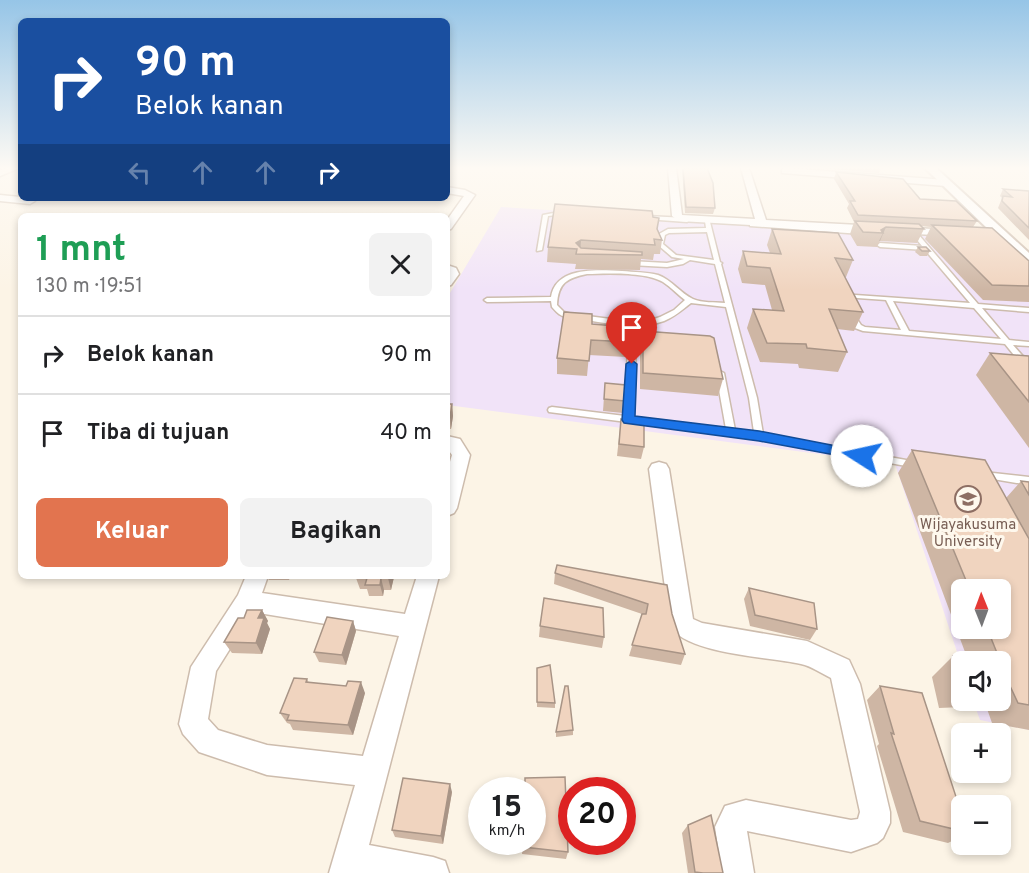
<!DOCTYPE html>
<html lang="id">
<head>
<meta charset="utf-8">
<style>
	body { margin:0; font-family:Overpass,sans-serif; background:#f2f2f2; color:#202124; height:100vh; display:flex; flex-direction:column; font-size:22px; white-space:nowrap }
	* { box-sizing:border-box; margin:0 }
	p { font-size:20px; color:#757577 }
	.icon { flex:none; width:33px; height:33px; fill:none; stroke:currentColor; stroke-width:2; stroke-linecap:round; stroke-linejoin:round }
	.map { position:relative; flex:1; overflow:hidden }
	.panel { position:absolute; left:18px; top:213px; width:432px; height:366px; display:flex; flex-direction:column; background:#fff; border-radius:9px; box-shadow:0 3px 9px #0003 }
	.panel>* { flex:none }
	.banner { position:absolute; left:18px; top:18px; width:432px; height:183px; border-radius:9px; box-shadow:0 3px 9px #0003; background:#1a4fa0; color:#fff; overflow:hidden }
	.needle { width:39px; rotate:359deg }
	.controls { position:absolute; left:951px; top:579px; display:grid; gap:12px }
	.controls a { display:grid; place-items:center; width:60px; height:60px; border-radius:9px; background:#fff; box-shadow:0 3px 9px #0003; font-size:30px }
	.speed { position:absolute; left:468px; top:777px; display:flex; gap:12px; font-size:30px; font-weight:700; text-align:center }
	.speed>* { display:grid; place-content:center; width:78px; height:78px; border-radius:50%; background:#fff; box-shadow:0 3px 9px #0003; line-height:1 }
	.speed small { font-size:15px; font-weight:400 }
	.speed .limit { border:9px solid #d22; background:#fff; color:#111 }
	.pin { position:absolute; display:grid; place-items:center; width:51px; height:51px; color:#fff; margin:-62px -26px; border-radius:50% 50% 50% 0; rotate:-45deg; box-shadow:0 0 6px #0007 }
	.pin .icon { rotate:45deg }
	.me { position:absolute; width:66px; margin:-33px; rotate:280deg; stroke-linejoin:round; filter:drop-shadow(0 0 4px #0008) }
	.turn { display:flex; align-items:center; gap:21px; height:126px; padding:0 18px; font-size:27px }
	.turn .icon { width:78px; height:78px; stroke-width:2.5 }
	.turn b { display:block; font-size:42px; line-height:51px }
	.lanes { display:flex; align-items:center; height:57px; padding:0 18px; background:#0003; justify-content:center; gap:30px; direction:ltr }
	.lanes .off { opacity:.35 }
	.round { display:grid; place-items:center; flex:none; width:63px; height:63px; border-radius:9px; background:#f2f2f2 }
	.overview { display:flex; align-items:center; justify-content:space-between; height:102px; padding:0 18px }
	h1 { font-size:36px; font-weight:700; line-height:45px; color:#1e9e55 }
	.button { display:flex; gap:12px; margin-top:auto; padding:12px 18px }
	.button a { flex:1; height:69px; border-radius:9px; background:#e2744f; color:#fff; font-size:24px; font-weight:700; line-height:69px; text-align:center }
	.button a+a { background:#f2f2f2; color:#202124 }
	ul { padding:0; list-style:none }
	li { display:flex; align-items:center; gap:18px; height:78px; padding:0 18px; border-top:2px solid #e0e0e0 }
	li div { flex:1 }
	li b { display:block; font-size:22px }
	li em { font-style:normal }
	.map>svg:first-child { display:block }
</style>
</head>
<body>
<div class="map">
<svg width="1029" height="873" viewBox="0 0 1029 873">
	<rect width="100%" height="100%" fill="#fcf4e6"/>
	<path fill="#f1e3f8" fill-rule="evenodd" d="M 501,207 L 999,238 L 1029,267 L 1029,730 L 980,720 L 973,701 L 1000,700 L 1000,662 L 962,662 L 961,664 L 895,464 L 447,405 L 447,298 ZM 962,590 L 1000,590 L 1000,628 L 962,628 Z"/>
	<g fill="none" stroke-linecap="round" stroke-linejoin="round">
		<defs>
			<g id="service">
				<path d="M 564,211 L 567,213 L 566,214 L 548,216 L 542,250 L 537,251 L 543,215 Z"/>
				<path d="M 647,216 L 687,218 L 690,220 L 687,222 L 645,219 L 645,217 Z"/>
				<path d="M 705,221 L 710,222 L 720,262 L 722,263 L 721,264 L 757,398 L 763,434 L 917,462 L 920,463 L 922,465 L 920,467 L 917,468 L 759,439 L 549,412 L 548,410 L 549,408 L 552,407 L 625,416 L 628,345 C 636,338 646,340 656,341 L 656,345 L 639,344 L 636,346 L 633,417 L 726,429 L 716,373 L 720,371 L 724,373 L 735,430 L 754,432 L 749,398 L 726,307 L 691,303 C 682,310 674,317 664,321 C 638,330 612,324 586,320 C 577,319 566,319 559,314 C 556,312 554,309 552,307 L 551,301 L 487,302 L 484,300 L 487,298 L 551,297 C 556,266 598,270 622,271 C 634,272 647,272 658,275 C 672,280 680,293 693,299 C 702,303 715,302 725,303 L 715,264 L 690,260 L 683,264 L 667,267 L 630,265 L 627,263 L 630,261 L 667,263 L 684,259 L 672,257 L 658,245 L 659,234 L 668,229 L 706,228 ZM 707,232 L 714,260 L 676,255 L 663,244 L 665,235 L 669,233 ZM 587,274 C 607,273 647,272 663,282 C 671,287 678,295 685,300 L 674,310 L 660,317 L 648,321 L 634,322 L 572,314 L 564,312 L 557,305 C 558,283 567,278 587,274 Z"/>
				<path d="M 752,223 L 861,230 L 864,232 L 861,234 L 750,226 L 750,224 Z"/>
				<path d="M 914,234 L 918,234 L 978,304 L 1029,308 L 1029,312 L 982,308 L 1009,340 L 1029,342 L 1029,346 L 1013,345 L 1029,363 L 1029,370 L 1026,370 L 1005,344 L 863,331 L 855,328 L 848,314 L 849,313 L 853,313 L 861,325 L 865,327 L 901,330 L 886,300 L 843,297 L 840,295 L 841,294 L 970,303 L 925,250 L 880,247 L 877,245 L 880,243 L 922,246 L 913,235 ZM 893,301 L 974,308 L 1001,339 L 909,331 Z"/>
				<path d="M 984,472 L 1029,477 L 1029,485 L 981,477 L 979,475 L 981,473 Z"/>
			</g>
			<g id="minor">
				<path d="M 7,168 L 19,168 L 0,176 L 0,170 Z"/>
				<path d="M 668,168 L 676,168 L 682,215 L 755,219 L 741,168 L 749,168 L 766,220 L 952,230 L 958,233 L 952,236 L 679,221 L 672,216 Z"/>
				<path d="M 785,168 L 946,180 L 951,183 L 946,186 L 782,173 L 782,169 Z"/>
				<path d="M 447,187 L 465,190 L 475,195 L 451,229 L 447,230 L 447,220 L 464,196 L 447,193 Z"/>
				<path d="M 0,195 L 30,198 L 35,201 L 30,204 L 0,201 Z"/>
				<path d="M 447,265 L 456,268 L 459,274 L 451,285 L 447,286 Z"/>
				<path d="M 447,436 L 460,439 L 470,455 L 457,508 L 454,513 L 447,516 L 447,472 L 452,455 L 447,448 Z"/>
				<path d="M 659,462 L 666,464 L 669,469 L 693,619 L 702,623 L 807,641 L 849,660 L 860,684 L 890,812 L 890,823 L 883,838 L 877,843 L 851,852 L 747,831 L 754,873 L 722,873 L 715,827 L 725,806 L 746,800 L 851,820 L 858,819 L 860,812 L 831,678 C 821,673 811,666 801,664 C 771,657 683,654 670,625 L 649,469 L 652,464 Z"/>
				<path d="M 246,576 L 268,576 L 262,593 L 405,614 L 417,576 L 439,576 L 369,845 L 433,857 L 445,861 L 449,873 L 329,873 L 355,785 L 267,775 L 199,752 L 183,734 L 179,724 L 191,667 L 238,595 ZM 253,612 L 399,636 L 363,756 L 267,745 L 218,730 L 208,719 L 216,671 Z"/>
			</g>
			<path id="tertiary" d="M 925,168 L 936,168 L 1029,253 L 1029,265 L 1024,264 Z"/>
		</defs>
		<use href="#service" stroke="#cdbcad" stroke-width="3"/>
		<use href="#minor" stroke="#cdbcad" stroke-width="3"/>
		<use href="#tertiary" stroke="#cdbcad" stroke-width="4"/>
		<use href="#service" fill="#fff" fill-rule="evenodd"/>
		<use href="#minor" fill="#fff" fill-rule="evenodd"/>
		<use href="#tertiary" fill="#fff" fill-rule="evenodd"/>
	</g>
	<g fill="#ceb6a4" fill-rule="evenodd">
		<path d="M 682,168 L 707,168 L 715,208 L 713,214 L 685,213 Z"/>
		<path d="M 827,168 L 881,168 L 879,173 L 828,169 Z"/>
		<path d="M 836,172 L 920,199 L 977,221 L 973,227 L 1029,261 L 1029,302 L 983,300 L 925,239 L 931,227 L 921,226 L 924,229 L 917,243 L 880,241 L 877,247 L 857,246 L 850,234 L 854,222 L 847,208 L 849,204 L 834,179 Z"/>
		<path d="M 1003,189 L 1029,191 L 1029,240 L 998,208 L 1002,198 L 1000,196 Z"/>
		<path d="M 653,217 L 662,240 L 660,254 L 654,254 L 653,260 L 641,259 L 640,270 L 575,269 L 576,264 L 547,262 L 548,247 Z"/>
		<path d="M 772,229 L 853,260 L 846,277 L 844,277 L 863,312 L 854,331 L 837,329 L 847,352 L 838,372 L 799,368 L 798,364 L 760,362 L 747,328 L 753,309 L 772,310 L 765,285 L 742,283 L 738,269 L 743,251 L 770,253 L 767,245 Z"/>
		<path d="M 918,247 L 930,251 L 927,256 L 920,256 L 915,252 Z"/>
		<path d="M 592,324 L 629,342 L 626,357 L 589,355 L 587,376 L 557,374 L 557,358 Z"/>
		<path d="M 643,331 L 723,379 L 718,396 L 640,389 L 640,347 Z"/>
		<path d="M 990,353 L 1029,356 L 1029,448 L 976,375 Z"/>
		<path d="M 605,383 L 625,401 L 623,413 L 603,411 Z"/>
		<path d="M 447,404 L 452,404 L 453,416 L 451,429 L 447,429 Z"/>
		<path d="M 621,419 L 644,447 L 641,459 L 617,456 Z"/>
		<path d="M 912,450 L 1006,498 L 1021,481 L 1029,482 L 1029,730 L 992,723 L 986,706 L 939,708 L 932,677 L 953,656 L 968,660 L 898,473 ZM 962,590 L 1000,590 L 1000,628 L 962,628 ZM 962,662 L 1000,662 L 1000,700 L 962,700 Z"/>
		<path d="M 557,565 L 672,614 L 685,654 L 681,665 L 629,656 L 642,614 L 554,584 L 555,573 Z"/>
		<path d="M 267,576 L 291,576 L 289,580 L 269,580 Z"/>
		<path d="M 357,576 L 394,576 L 394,577 L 391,590 L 384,590 L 383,596 L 369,596 L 367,589 L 360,589 L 356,578 Z"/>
		<path d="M 749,588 L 817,629 L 810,640 L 750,626 L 744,599 Z"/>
		<path d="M 262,610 L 268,621 L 267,623 L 270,629 L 262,654 L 232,653 L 224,642 L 244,618 Z"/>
		<path d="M 353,621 L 356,631 L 346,665 L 319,662 L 314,652 Z"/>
		<path d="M 540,626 L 604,637 L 602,648 L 539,637 Z"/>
		<path d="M 537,668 L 555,703 L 555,708 L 537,707 Z"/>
		<path d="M 307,679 L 309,683 L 365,693 L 353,735 L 293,730 L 290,724 L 287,723 L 280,713 Z"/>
		<path d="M 880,686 L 962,815 L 962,836 L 948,843 L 903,832 L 877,746 L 879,744 L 867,700 Z"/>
		<path d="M 573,730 L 573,735 L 556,737 L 556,732 Z"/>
		<path d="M 452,792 L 443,844 L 395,837 L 392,830 Z"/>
		<path d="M 688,825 L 723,873 L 688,873 L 682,833 Z"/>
		<path d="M 523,842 L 568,852 L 566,859 L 522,854 Z"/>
	</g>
	<g fill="#a89486">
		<path d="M 886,227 L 880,241 L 879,241 L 883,233 L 881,230 Z"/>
		<path d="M 581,240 L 580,254 L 577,249 L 576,243 Z"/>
		<path d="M 452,404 L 453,416 L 451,429 L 450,417 Z"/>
		<path d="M 389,576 L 394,576 L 394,577 L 391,590 L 388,578 Z"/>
		<path d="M 381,578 L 384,590 L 383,596 L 380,585 Z"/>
		<path d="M 262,610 L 268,621 L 267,623 L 270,629 L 262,654 L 256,643 L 258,618 Z"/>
		<path d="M 353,621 L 356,631 L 346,665 L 342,655 Z"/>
		<path d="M 361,682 L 365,693 L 353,735 L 348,725 Z"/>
		<path d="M 450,784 L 452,792 L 443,844 L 441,836 Z"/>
	</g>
	<g fill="#f0d4bf" stroke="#a89486" stroke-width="1.5">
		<path d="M 683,168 L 707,168 L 713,183 L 715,208 L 686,207 Z"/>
		<path d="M 836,172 L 903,179 L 920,199 L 956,201 L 977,221 L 858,215 L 850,201 L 855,201 Z"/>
		<path d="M 1003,189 L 1029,191 L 1029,228 L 1002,201 L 1003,196 L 1012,197 Z"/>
		<path d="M 555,204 L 652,211 L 653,217 L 659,218 L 657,229 L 662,240 L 654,239 L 655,245 L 581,240 L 576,243 L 581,248 L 642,252 L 642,255 L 576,254 L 577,249 L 548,247 Z"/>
		<path d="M 855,221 L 919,224 L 924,229 L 886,227 L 881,230 L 883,233 L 863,232 Z"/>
		<path d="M 932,225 L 992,228 L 1029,261 L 1029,286 L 992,285 Z"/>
		<path d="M 772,229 L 838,233 L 853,260 L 835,258 L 863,312 L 829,309 L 847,352 L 807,348 L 806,344 L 767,343 L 753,309 L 784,311 L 770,268 L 747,266 L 743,251 L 781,254 Z"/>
		<path d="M 918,247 L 926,247 L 930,251 L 922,251 Z"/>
		<path d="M 564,312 L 592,314 L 592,324 L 628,327 L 629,342 L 591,340 L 589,361 L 557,358 Z"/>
		<path d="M 643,331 L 710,336 L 714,338 L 723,379 L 643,373 Z"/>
		<path d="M 990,353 L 1029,356 L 1029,402 Z"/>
		<path d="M 605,383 L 626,385 L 625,401 L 604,399 Z"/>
		<path d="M 447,404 L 452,404 L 450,417 L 447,417 Z"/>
		<path d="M 621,419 L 644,423 L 644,447 L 619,444 Z"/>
		<path d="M 912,450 L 985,460 L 1029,539 L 1029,705 L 1018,703 L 1010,686 L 1000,687 L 1000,668 L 1003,668 L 987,628 L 1000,628 L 1000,590 L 970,590 Z"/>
		<path d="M 1021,481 L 1029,482 L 1029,495 Z"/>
		<path d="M 557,565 L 667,585 L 672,614 L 685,654 L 632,645 L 642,614 L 646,614 L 648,604 L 555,573 Z"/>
		<path d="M 357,576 L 389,576 L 388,578 L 381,578 L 380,585 L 365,585 L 367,578 L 356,578 Z"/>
		<path d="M 749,588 L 814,603 L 817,629 L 755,615 Z"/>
		<path d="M 544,598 L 603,608 L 604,637 L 540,626 Z"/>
		<path d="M 247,610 L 262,610 L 258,618 L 264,618 L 256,643 L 224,642 L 238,618 L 244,618 Z"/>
		<path d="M 327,617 L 353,621 L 342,655 L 314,652 Z"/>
		<path d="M 953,656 L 975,662 L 962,662 L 962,687 Z"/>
		<path d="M 550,665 L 555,703 L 537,702 L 537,668 Z"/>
		<path d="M 294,678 L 307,679 L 306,682 L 346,686 L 348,681 L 361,682 L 348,725 L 287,720 L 289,715 L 280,713 Z"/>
		<path d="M 565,686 L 568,686 L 573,730 L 556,732 Z"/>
		<path d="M 880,686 L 922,693 L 962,815 L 962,831 L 920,821 L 891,733 L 894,734 Z"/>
		<path d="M 565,777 L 568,852 L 523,847 L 523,842 L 532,842 L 532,790 L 525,790 L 525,778 Z"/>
		<path d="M 403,778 L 450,784 L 441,836 L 392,830 Z"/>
		<path d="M 711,815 L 723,873 L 703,873 L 695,872 L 688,825 Z"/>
	</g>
	<linearGradient id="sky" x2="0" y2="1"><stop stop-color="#96c5e7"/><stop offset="0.58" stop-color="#fefaf4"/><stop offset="1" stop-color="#fefaf4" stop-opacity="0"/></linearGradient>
	<rect width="1029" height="290" fill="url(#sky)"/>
	<path fill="#1a73e8" stroke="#114b97" stroke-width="1.5" d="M 632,360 L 637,364 L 635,416 L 759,431 L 862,451 L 869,456 L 862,460 L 759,441 L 624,423 L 622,420 L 626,364 Z"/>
	<defs>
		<symbol id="university-ring" viewBox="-11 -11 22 22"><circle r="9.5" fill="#fef8ed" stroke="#8d6e63" stroke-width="1.5"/><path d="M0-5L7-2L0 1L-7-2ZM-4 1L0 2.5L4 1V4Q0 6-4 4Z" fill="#8d6e63"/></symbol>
	</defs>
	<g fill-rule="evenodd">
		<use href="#university-ring" x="953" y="484" width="30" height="30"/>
	</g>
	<g text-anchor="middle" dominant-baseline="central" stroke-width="6" stroke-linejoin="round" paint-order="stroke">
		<g font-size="15" fill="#785e54" stroke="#fef8ed">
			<text x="968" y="525">Wijayakusuma<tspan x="968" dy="17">University</tspan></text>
		</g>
	</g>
</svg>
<div class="controls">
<a><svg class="needle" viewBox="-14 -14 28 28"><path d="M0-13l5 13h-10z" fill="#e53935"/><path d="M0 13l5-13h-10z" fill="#757577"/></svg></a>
<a><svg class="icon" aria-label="sound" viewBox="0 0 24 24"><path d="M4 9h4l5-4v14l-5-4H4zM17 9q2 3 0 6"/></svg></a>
<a>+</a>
<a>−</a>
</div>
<div class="speed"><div>15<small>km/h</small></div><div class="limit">20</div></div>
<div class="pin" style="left:632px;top:364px;background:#d93025"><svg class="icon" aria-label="arrive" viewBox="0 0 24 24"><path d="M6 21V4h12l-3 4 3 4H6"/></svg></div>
<svg class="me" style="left:862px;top:456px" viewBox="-20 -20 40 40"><circle r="19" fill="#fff"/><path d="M0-13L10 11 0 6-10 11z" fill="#1a73e8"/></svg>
<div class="banner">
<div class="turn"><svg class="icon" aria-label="right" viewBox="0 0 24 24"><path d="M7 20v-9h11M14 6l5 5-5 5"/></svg><div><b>90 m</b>Belok kanan</div></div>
<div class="lanes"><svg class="icon off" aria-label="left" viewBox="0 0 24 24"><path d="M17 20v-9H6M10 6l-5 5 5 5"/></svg><svg class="icon off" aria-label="ahead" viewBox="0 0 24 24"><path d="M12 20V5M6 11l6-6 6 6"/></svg><svg class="icon off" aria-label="ahead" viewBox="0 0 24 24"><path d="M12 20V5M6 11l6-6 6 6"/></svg><svg class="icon" aria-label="right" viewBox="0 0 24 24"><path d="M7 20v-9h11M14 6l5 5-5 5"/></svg></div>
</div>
<section class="panel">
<div class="overview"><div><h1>1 mnt</h1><p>130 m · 19:51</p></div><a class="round"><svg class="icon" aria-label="close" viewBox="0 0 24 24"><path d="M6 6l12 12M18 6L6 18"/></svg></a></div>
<ul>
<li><svg class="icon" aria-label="right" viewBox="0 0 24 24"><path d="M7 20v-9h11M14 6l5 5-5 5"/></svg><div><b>Belok kanan</b></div><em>90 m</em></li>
<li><svg class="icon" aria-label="arrive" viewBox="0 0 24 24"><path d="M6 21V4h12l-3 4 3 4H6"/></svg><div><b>Tiba di tujuan</b></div><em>40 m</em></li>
</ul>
<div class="button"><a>Keluar</a><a>Bagikan</a></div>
</section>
</div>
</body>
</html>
